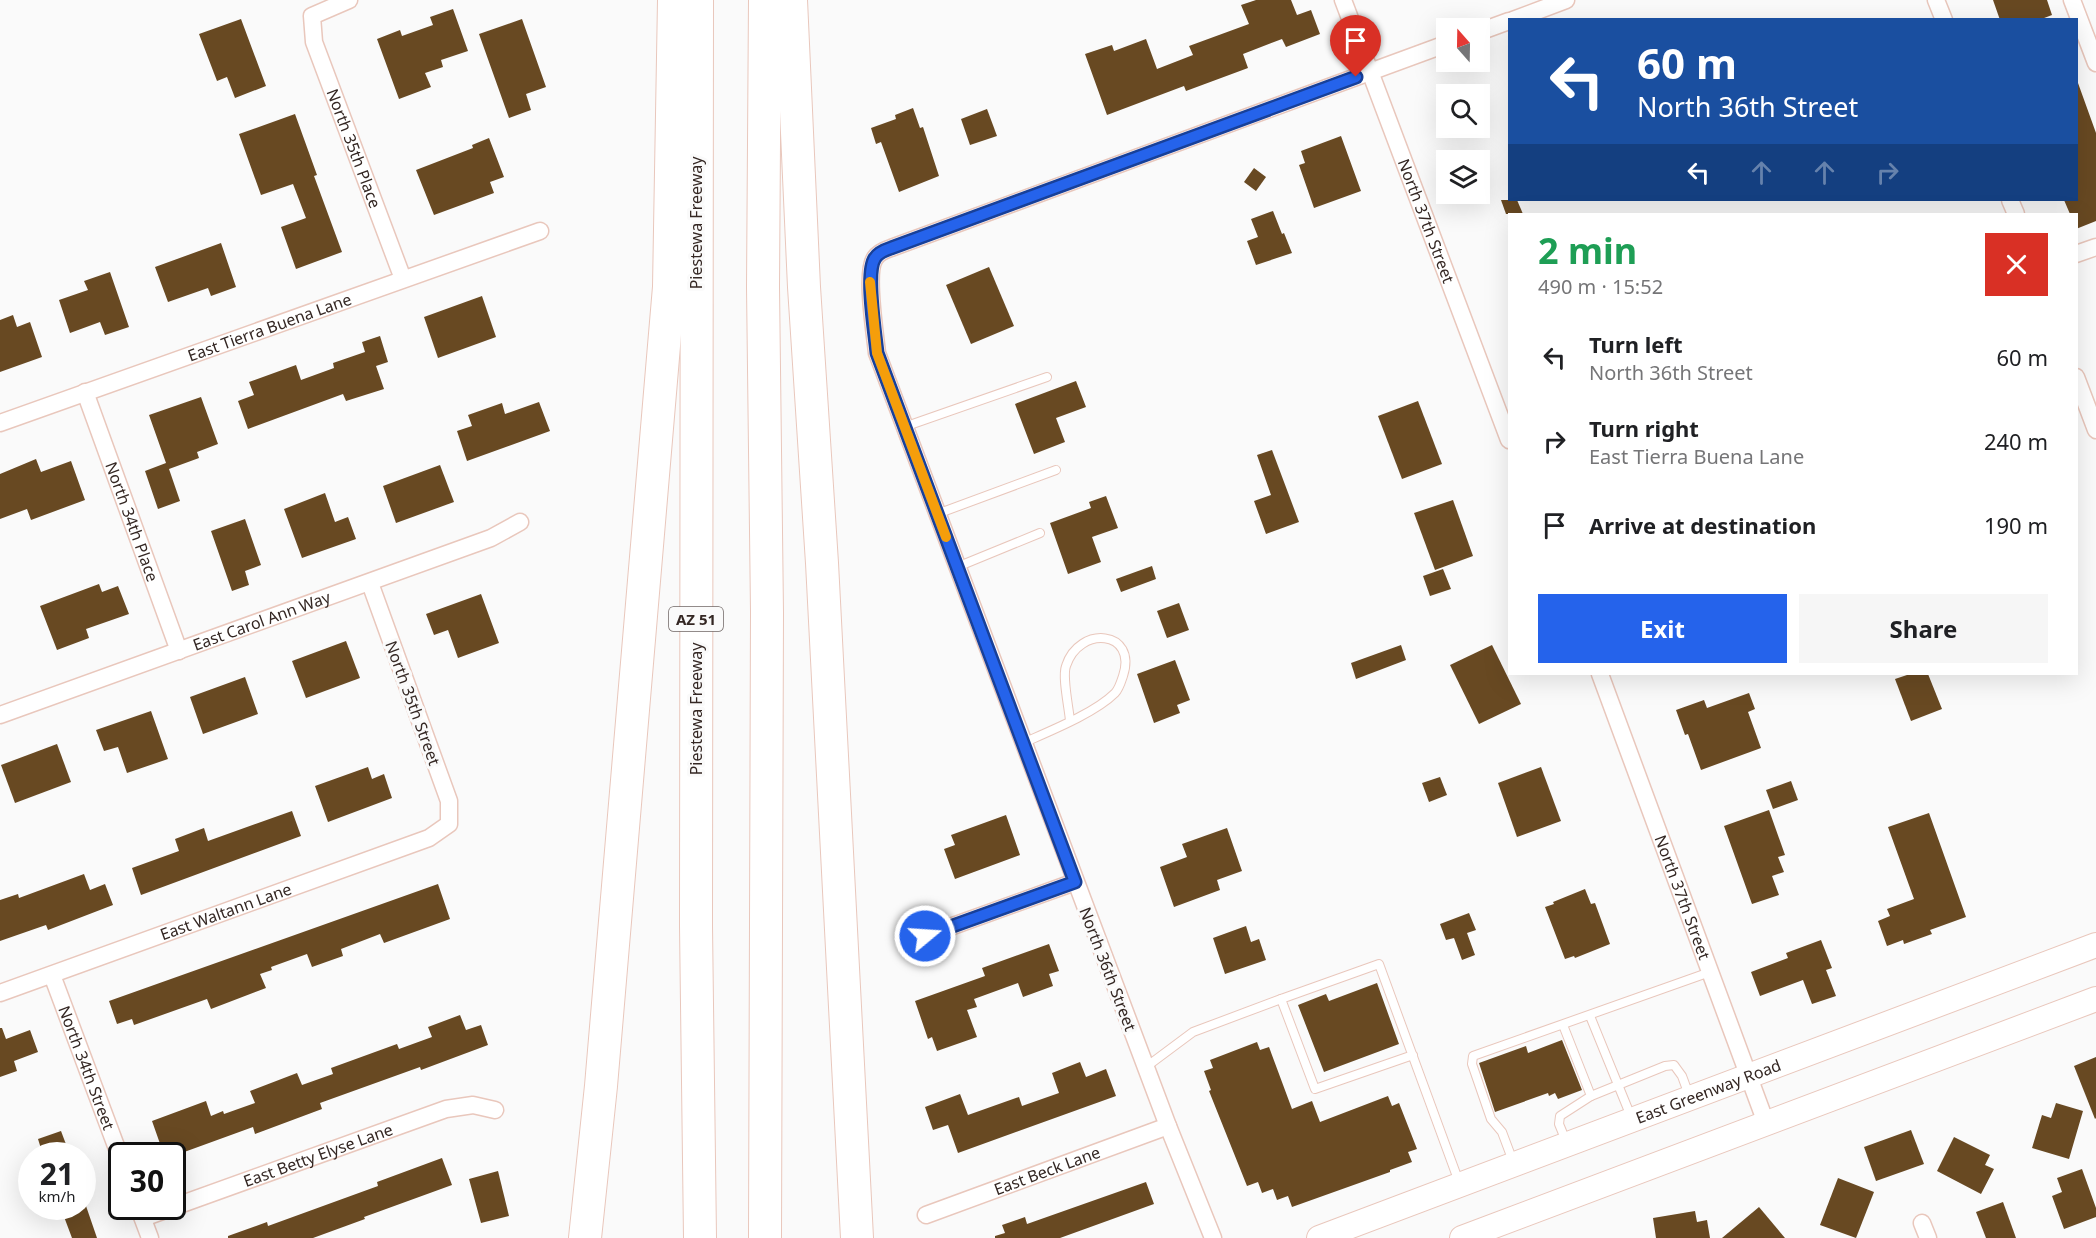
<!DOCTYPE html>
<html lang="en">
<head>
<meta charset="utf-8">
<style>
	body { margin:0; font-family:"Noto Sans",sans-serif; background:#f6f6f6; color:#202124; height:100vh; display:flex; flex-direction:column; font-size:22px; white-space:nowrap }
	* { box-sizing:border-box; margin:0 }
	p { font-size:20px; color:#757577 }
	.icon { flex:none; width:33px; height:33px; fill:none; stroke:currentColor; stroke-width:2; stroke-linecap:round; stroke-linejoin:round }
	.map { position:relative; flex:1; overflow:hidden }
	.drawer { position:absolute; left:1508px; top:213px; width:570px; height:462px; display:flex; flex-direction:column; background:#fff; border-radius:0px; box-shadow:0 6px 24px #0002 }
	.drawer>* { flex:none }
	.hud { position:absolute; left:1508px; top:18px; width:570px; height:183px; border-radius:0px; box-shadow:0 6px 24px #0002; background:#1a4fa0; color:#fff; overflow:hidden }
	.needle { width:39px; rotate:340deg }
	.buttons { position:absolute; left:1436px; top:18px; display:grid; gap:12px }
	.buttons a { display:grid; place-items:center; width:54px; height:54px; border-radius:0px; background:#fff; box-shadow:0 6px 24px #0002; font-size:30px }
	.speed { position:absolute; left:18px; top:1142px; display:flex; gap:12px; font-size:30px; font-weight:700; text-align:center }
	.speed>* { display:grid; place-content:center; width:78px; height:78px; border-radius:50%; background:#fff; box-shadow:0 6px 24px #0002; line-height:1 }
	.speed small { font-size:15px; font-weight:400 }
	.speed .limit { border:3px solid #111; border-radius:9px; background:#fff; color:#111 }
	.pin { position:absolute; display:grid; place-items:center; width:51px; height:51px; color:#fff; margin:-62px -26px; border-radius:50% 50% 50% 0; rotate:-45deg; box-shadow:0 0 6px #0007 }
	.pin .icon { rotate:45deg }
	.me { position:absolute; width:66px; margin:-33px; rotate:72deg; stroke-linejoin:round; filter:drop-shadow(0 0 4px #0008) }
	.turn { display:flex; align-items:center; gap:21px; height:126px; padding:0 30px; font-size:27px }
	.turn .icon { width:78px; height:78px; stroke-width:2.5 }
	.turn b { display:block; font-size:42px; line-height:51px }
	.lanes { display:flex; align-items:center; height:57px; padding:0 30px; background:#0003; justify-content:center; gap:30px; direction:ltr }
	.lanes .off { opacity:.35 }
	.round { display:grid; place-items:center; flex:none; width:63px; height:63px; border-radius:0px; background:#f6f6f6 }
	.overview { display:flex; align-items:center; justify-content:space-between; height:102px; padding:0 30px }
	h1 { font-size:36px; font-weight:700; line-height:45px; color:#1e9e55 }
	.button { display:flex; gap:12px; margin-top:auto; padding:12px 30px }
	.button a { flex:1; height:69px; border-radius:0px; background:#2563eb; color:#fff; font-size:24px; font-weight:700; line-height:69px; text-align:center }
	.button a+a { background:#f6f6f6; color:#202124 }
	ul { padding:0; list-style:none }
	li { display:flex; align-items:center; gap:18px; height:84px; padding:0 30px }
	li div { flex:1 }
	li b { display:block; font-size:22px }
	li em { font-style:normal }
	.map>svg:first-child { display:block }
</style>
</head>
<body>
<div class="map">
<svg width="2096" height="1238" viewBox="0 0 2096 1238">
	<rect width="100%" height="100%" fill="#fafafa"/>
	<g fill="#684922">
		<path d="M 1256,0 L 1291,0 L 1297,15 L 1311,10 L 1320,34 L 1286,47 L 1282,39 L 1243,54 L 1248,68 L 1186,91 L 1184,86 L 1107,115 L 1085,54 L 1112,45 L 1114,51 L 1146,39 L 1157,69 L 1193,55 L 1189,46 L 1249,24 L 1241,5 Z"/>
		<path d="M 1993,0 L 2047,0 L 2052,15 L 2039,20 L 2000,20 Z"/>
		<path d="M 453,9 L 468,51 L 441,60 L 443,67 L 425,73 L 431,87 L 399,99 L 377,39 L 400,30 L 402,36 L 433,25 L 430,17 Z"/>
		<path d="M 241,19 L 266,86 L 235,98 L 227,77 L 217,81 L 199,34 Z"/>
		<path d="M 522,19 L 546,87 L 526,94 L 531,110 L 509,118 L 479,34 Z"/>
		<path d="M 2076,83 L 2078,83 L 2096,133 L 2096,221 L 2076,229 L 2076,214 L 2070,214 L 2064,200 L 2076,200 Z"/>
		<path d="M 913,108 L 920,128 L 923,127 L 939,176 L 899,192 L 881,142 L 876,144 L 871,128 L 896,119 L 895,115 Z"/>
		<path d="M 987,109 L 997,136 L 970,145 L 961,119 Z"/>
		<path d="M 295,114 L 317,175 L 314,176 L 342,252 L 296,269 L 281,227 L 306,218 L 293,184 L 261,195 L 239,134 Z"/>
		<path d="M 1341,136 L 1361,191 L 1314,208 L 1299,165 L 1305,163 L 1301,151 Z"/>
		<path d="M 489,138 L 504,177 L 490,182 L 494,193 L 434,215 L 416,170 L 473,148 L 472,145 Z"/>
		<path d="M 1254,168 L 1266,177 L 1256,191 L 1244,182 Z"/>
		<path d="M 1501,200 L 1517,200 L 1523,214 L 1506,214 Z"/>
		<path d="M 1273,211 L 1282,234 L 1284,233 L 1292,253 L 1256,265 L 1247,241 L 1258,237 L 1251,219 Z"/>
		<path d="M 221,243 L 236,287 L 211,296 L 208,288 L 168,302 L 155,267 Z"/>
		<path d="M 989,267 L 1014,326 L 971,344 L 946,285 Z"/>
		<path d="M 110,272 L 129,327 L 105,335 L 100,322 L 70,333 L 59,300 L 88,290 L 84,281 Z"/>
		<path d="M 482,296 L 496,337 L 438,358 L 424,317 Z"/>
		<path d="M 13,315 L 17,327 L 30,322 L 42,357 L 0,372 L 0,320 Z"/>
		<path d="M 380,336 L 388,362 L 376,366 L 384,389 L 346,401 L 343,394 L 248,429 L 238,401 L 254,395 L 249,382 L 296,365 L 301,380 L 334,368 L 333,363 L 365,352 L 362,342 Z"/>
		<path d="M 1076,381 L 1086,407 L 1056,418 L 1065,442 L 1034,454 L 1015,404 Z"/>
		<path d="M 201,397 L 218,444 L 197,452 L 199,458 L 169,469 L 180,501 L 158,509 L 145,471 L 166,463 L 149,415 Z"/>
		<path d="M 1418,401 L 1442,464 L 1402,479 L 1378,416 Z"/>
		<path d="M 539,402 L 550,431 L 467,461 L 457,431 L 472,426 L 468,415 L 502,403 L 505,414 Z"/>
		<path d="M 1272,450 L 1299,522 L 1266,534 L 1254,501 L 1271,495 L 1257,455 Z"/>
		<path d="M 36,459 L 41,472 L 71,461 L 85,500 L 31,520 L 27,509 L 0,519 L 0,474 Z"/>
		<path d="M 440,465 L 454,502 L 396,523 L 383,486 Z"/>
		<path d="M 325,493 L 335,522 L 348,517 L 356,539 L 302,558 L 284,509 Z"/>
		<path d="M 1106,496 L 1118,528 L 1092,537 L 1101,562 L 1068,574 L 1050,523 L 1091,508 L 1089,502 Z"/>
		<path d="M 1453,500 L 1473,556 L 1435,570 L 1414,513 Z"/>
		<path d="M 245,519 L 261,565 L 245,571 L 249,585 L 232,591 L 211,531 Z"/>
		<path d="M 1152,566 L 1156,579 L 1121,592 L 1116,579 Z"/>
		<path d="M 1443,569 L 1451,589 L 1430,596 L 1423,576 Z"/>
		<path d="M 99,584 L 102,592 L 118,586 L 129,614 L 86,629 L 89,638 L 57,650 L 40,606 Z"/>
		<path d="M 481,594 L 499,643 L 458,658 L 448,630 L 434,635 L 426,614 Z"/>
		<path d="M 1179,603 L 1189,630 L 1167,638 L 1157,611 Z"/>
		<path d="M 346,641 L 360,678 L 306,698 L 292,661 Z"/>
		<path d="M 1401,645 L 1406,660 L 1356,679 L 1351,663 Z"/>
		<path d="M 1492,645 L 1521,704 L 1479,724 L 1450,665 Z"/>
		<path d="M 1175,660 L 1190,700 L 1177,705 L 1180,713 L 1154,723 L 1137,674 Z"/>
		<path d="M 1910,674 L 1928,674 L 1942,709 L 1911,721 L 1895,679 Z"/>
		<path d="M 245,677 L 258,714 L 203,734 L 190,697 Z"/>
		<path d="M 1749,693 L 1755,709 L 1748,712 L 1761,748 L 1701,770 L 1688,734 L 1685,735 L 1676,710 L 1704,700 L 1707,708 Z"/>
		<path d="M 151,711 L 168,759 L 127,773 L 118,747 L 104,751 L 96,730 Z"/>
		<path d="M 57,744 L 71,782 L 15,803 L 1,765 Z"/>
		<path d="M 368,767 L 372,779 L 384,774 L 392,798 L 328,822 L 315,786 Z"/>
		<path d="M 1541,767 L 1561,821 L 1517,837 L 1498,783 Z"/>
		<path d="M 1440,777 L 1447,795 L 1429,802 L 1422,783 Z"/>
		<path d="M 1791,781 L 1798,800 L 1773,809 L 1766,790 Z"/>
		<path d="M 1769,810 L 1785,855 L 1778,857 L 1784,872 L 1772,876 L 1779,895 L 1752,904 L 1724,826 Z"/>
		<path d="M 292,811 L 301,836 L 141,895 L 132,868 L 179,851 L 175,839 L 204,828 L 208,841 Z"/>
		<path d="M 1929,813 L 1966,917 L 1930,930 L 1932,934 L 1904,944 L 1903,940 L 1887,946 L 1878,921 L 1890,916 L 1887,909 L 1914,899 L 1888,827 Z"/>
		<path d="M 1006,815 L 1020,855 L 955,879 L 944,849 L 955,845 L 951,835 Z"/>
		<path d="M 1227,828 L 1242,871 L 1217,880 L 1220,890 L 1174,907 L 1160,867 L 1187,857 L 1182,844 Z"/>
		<path d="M 84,874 L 90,890 L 105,884 L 113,905 L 48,930 L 46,925 L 0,941 L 0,900 L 18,894 L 19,898 Z"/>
		<path d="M 438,884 L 450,919 L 384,943 L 380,934 L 341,949 L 343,956 L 312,967 L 307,954 L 271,967 L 272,970 L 260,974 L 266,988 L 211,1009 L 207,999 L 134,1025 L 132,1019 L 117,1024 L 109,1001 Z"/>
		<path d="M 1585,889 L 1591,904 L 1595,903 L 1610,944 L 1575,958 L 1574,956 L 1565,959 L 1545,907 L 1554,904 L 1553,902 Z"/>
		<path d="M 1469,913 L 1476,930 L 1467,933 L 1475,955 L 1462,960 L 1454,938 L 1446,940 L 1440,924 Z"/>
		<path d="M 1246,926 L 1251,942 L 1259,939 L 1266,960 L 1225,974 L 1213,938 Z"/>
		<path d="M 1821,940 L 1832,968 L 1826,970 L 1836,996 L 1812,1004 L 1803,980 L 1760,996 L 1751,972 L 1788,958 L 1786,953 Z"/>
		<path d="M 1049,944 L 1059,971 L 1049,974 L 1053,986 L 1023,997 L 1018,983 L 974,999 L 977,1007 L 967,1010 L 977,1037 L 937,1051 L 932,1037 L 928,1039 L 915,1001 L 985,976 L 982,968 Z"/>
		<path d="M 1377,983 L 1399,1044 L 1324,1072 L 1298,1005 L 1326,994 L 1329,1001 Z"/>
		<path d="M 460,1015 L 466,1030 L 481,1025 L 488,1045 L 421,1070 L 420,1067 L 320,1103 L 322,1109 L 255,1134 L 253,1127 L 176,1155 L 164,1155 L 152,1121 L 206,1101 L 211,1116 L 223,1111 L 224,1114 L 255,1103 L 250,1091 L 297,1073 L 302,1085 L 333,1074 L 331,1068 L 397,1044 L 399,1049 L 432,1037 L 428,1027 Z"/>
		<path d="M 0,1028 L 2,1028 L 6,1039 L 30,1030 L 38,1052 L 14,1061 L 17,1071 L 0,1077 Z"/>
		<path d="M 1562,1040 L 1582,1090 L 1558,1099 L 1555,1093 L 1549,1096 L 1548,1093 L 1495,1112 L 1479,1063 L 1526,1046 L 1528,1053 Z"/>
		<path d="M 1257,1042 L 1260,1050 L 1269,1047 L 1292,1109 L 1312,1101 L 1320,1122 L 1388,1096 L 1392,1106 L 1399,1103 L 1417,1149 L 1408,1152 L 1412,1162 L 1390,1170 L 1390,1172 L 1292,1207 L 1288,1196 L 1277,1200 L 1273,1189 L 1262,1193 L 1258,1182 L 1247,1186 L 1209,1091 L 1211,1090 L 1204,1071 L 1213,1068 L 1210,1060 Z"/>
		<path d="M 2096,1057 L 2096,1118 L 2095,1119 L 2074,1066 Z"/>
		<path d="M 1080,1062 L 1086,1077 L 1106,1069 L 1116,1096 L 958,1153 L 948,1125 L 933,1130 L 925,1107 L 960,1094 L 968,1115 L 1019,1097 L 1022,1106 L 1059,1093 L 1052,1073 Z"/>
		<path d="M 2056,1103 L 2083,1111 L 2069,1159 L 2032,1148 L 2042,1115 L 2051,1118 Z"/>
		<path d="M 1911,1130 L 1924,1164 L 1876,1181 L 1864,1147 Z"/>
		<path d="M 61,1131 L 70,1155 L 43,1155 L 38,1139 Z"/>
		<path d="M 1954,1137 L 1990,1155 L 1985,1165 L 1994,1169 L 1981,1194 L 1937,1171 Z"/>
		<path d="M 442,1158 L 452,1185 L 364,1217 L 365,1219 L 313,1238 L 228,1238 L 228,1236 L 267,1222 L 268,1226 L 378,1186 L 377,1182 Z"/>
		<path d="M 2082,1169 L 2096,1208 L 2096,1217 L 2064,1229 L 2052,1196 L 2062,1192 L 2057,1178 Z"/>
		<path d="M 498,1171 L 509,1216 L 481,1223 L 469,1179 Z"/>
		<path d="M 1838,1178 L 1874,1192 L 1856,1238 L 1820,1225 Z"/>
		<path d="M 1146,1182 L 1154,1204 L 1060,1238 L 995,1238 L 995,1236 L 1005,1233 L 1002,1225 L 1025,1217 L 1027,1224 Z"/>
		<path d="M 2003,1202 L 2016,1238 L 1986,1238 L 1976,1212 Z"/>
		<path d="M 60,1206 L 86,1206 L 97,1238 L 72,1238 Z"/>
		<path d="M 1759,1207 L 1785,1238 L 1722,1238 Z"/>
		<path d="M 1695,1211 L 1697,1222 L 1707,1220 L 1710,1238 L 1656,1238 L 1653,1218 Z"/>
	</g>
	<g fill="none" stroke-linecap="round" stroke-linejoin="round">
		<defs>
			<g id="service">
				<path d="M 904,427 L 1047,377"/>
				<path d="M 937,514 L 1056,470"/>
				<path d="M 957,567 L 1040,533"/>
				<path d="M 1023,743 C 1050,731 1095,713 1115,693 C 1119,689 1121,682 1123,676 C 1138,630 1079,625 1066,666 C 1062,677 1069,708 1070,721"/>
				<path d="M 1590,1016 L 1632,1119"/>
				<path d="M 1563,1025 L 1591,1096 L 1560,1116 L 1559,1124 L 1566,1141"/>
				<path d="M 1413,1055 L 1315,1089 L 1281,999 L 1379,964 L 1459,1182"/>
				<path d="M 1146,1067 L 1193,1032 L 1281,999"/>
				<path d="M 1591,1096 L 1665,1066 L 1674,1065 L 1682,1076 L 1689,1095"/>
				<path d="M 1514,1164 L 1502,1132 L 1491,1119 L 1472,1064 L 1473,1056 L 1710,972"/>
			</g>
			<g id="minor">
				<path id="s1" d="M 349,0 L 312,16 L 314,42 L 403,279"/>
				<path id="s2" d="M 1343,0 L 1509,440"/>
				<path d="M 1936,0 L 1944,20"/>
				<path d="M 2072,0 L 2096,63"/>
				<path d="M 1513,20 L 1566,0"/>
				<path d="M 1479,32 L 1509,21"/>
				<path d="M 2010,200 L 2016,214"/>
				<path d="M 2076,254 L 2096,247"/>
				<path d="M 2076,377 L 2096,430"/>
				<path id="s3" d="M 85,392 L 179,651"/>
				<path id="s4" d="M 0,423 L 540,231"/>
				<path id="s5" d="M 1600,674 L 1766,1123"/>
				<path id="s6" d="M 0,715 L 491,538 L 520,522"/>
				<path d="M 925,936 L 1075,882"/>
				<path id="s7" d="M 52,975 L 122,1162"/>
				<path id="s8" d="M 0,993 L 429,838 L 449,824 L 449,801 L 370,583"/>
				<path d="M 138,1206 L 150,1238"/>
				<path id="s9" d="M 926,1215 L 1168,1126"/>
				<path id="s10" d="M 143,1218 L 446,1109 L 473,1105 L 495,1110"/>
				<path d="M 1922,1223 L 1928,1238"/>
				<path d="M 1213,1238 L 1168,1126 L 877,353 C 875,333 865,272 875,258 C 878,253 885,250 891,248 L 1446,44"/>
			</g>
			<g id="secondary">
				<path id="s11" d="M 1319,1238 L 2096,945"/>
				<path d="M 1462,1238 L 2096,999"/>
			</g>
			<g id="motorway">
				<path d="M 697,0 L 696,926 L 700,1238"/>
				<path d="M 791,0 L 804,287 L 822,563 L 857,1238"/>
				<path d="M 585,1238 L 601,1086 L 669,287 L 674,0"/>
				<path d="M 765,1238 L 767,612 L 763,287 L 765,0"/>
			</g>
		</defs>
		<use href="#service" stroke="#e9c7bc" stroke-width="10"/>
		<use href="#minor" stroke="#e9c7bc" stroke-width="19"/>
		<use href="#secondary" stroke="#e9c7bc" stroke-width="26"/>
		<use href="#motorway" stroke="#e9c7bc" stroke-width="34"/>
		<use href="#service" stroke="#fff" stroke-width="8"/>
		<use href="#minor" stroke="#fff" stroke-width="16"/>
		<use href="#secondary" stroke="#fff" stroke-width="24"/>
		<use href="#motorway" stroke="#fff" stroke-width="32"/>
	</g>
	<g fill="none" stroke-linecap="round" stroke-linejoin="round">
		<defs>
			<path id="route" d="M 925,936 L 1075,882 L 877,353 C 875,333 865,272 875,258 C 878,253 885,250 891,248 L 1356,77"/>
		</defs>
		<use href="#route" stroke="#184099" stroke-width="15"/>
		<use href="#route" stroke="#2563eb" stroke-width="10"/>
		<path stroke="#f59e0b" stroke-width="10" d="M 870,282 L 877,353 L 946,537"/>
	</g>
	<g text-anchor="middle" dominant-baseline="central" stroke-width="6" stroke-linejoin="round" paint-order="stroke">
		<rect fill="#fafafa" stroke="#6f6664" stroke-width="1.5" x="669" y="607" width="54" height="24" rx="4.5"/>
		<g font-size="15" font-weight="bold" fill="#342723">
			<text x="696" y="619">AZ 51</text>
		</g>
		<g font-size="16" fill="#342723" stroke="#fafafa">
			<text stroke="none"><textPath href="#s1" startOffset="180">North 35th Place</textPath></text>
			<text stroke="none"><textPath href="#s2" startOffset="236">North 37th Street</textPath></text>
			<text transform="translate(696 223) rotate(-90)">Piestewa Freeway</text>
			<text stroke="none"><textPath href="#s4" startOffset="286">East Tierra Buena Lane</textPath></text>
			<text stroke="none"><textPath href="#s3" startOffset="138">North 34th Place</textPath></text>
			<text stroke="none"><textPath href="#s6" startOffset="278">East Carol Ann Way</textPath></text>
			<text transform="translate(413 703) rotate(70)">North 35th Street</text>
			<text transform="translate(696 709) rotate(-90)">Piestewa Freeway</text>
			<text stroke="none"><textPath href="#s5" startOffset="238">North 37th Street</textPath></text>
			<text stroke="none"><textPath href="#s8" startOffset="240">East Waltann Lane</textPath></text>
			<text transform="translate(1108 969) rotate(69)">North 36th Street</text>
			<text stroke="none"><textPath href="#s7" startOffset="99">North 34th Street</textPath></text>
			<text stroke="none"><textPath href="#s11" startOffset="416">East Greenway Road</textPath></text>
			<text stroke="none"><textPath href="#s10" startOffset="186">East Betty Elyse Lane</textPath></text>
			<text stroke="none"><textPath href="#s9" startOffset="129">East Beck Lane</textPath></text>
		</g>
	</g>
</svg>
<div class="buttons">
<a><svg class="needle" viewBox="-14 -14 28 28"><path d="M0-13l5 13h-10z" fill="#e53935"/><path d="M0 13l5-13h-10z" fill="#757577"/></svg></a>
<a><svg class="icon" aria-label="search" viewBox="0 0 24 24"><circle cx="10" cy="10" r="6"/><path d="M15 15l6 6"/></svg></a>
<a><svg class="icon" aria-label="layers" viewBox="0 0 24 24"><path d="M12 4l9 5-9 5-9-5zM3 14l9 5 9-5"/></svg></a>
</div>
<div class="speed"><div>21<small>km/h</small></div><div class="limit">30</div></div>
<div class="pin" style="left:1356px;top:77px;background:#d93025"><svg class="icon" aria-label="arrive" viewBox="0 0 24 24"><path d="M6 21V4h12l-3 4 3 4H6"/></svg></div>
<svg class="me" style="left:925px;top:936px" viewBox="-20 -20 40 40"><circle r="17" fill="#2563eb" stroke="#fff" stroke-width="3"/><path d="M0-11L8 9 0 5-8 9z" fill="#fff"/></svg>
<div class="hud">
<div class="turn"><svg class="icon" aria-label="left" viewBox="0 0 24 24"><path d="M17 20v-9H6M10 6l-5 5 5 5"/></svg><div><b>60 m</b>North 36th Street</div></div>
<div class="lanes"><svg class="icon" aria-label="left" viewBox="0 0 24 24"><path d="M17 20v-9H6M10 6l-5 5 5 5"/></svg><svg class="icon off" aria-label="ahead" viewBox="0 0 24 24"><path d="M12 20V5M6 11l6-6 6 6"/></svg><svg class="icon off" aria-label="ahead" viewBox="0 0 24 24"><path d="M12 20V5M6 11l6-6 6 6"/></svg><svg class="icon off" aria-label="right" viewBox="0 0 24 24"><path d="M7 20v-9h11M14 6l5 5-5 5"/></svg></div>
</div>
<section class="drawer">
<div class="overview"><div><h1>2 min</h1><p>490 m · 15:52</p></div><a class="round" style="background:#d93025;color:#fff"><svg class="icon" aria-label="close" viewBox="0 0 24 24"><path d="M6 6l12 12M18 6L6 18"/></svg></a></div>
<ul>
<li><svg class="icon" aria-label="left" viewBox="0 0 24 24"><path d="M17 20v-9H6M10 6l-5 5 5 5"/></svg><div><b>Turn left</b><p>North 36th Street</p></div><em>60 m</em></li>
<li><svg class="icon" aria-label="right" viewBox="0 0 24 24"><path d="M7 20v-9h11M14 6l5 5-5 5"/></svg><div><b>Turn right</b><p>East Tierra Buena Lane</p></div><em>240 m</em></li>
<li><svg class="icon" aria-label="arrive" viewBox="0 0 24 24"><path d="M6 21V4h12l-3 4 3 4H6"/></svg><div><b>Arrive at destination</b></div><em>190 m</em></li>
</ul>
<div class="button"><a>Exit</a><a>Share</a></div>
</section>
</div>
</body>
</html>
